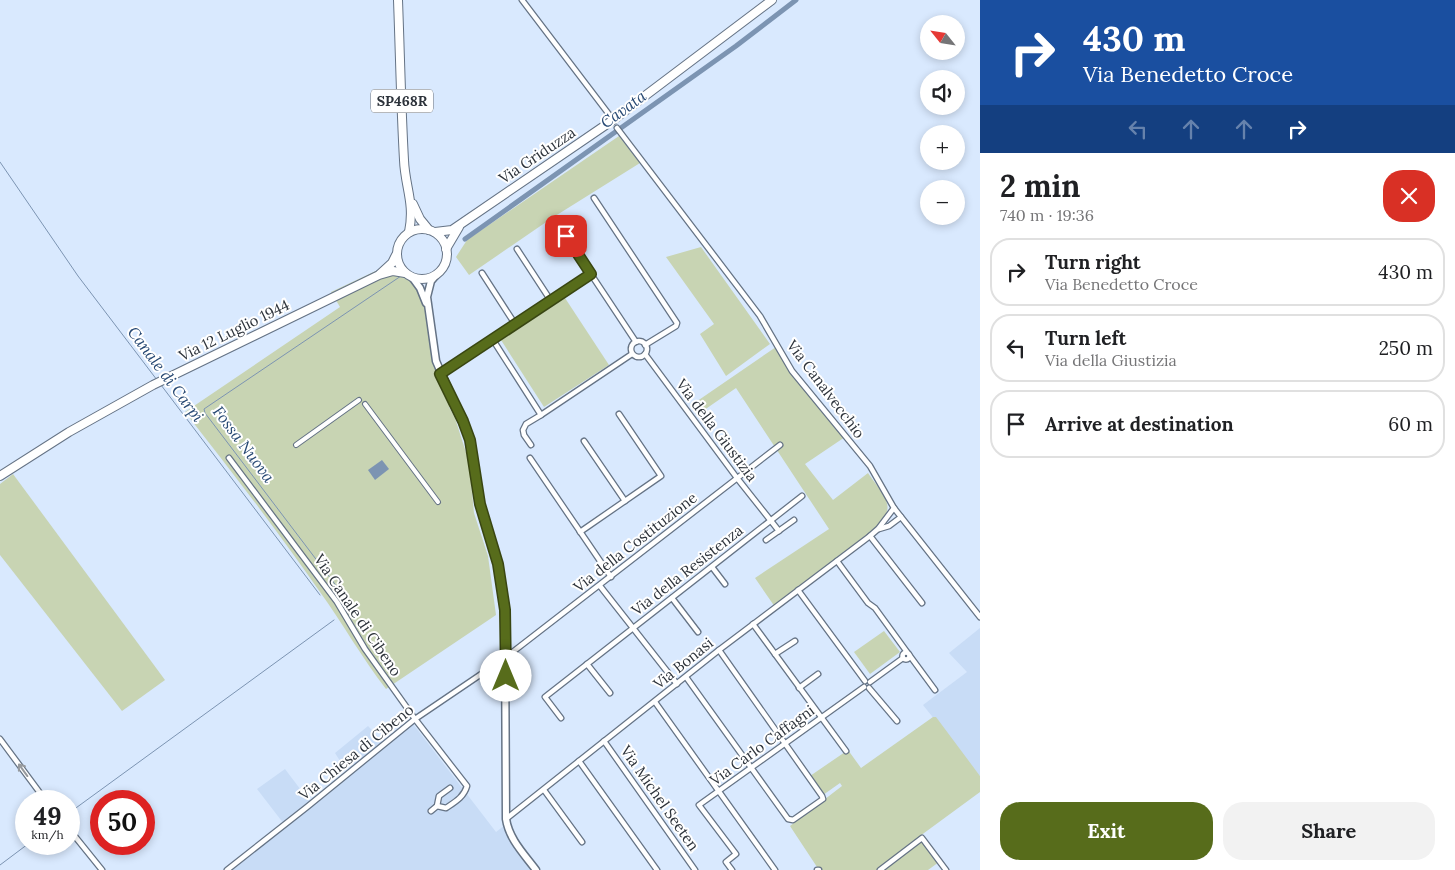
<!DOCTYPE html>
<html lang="en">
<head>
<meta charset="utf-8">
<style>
	body { margin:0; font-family:Lora,serif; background:#f2f2f2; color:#202124; height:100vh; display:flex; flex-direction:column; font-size:19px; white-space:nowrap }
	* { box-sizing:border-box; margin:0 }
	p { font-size:16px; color:#757577 }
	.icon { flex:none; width:28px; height:28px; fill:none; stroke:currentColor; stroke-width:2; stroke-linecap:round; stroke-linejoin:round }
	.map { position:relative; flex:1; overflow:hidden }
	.sheet { display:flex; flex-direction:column; background:#fff; width:475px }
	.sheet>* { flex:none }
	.banner { background:#1a4fa0; color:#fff; overflow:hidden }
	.needle { width:32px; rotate:300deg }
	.controls { position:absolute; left:920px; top:15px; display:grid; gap:10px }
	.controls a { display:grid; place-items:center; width:45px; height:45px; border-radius:50%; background:#fff; box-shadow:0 2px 8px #0003; font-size:25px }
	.speed { position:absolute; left:15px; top:790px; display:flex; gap:10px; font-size:25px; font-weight:700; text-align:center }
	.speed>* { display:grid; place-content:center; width:65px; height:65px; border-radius:50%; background:#fff; box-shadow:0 2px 8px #0003; line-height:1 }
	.speed small { font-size:12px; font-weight:400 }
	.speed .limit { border:8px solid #d22; background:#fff; color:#111 }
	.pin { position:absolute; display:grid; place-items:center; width:42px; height:42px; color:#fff; margin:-21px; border-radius:10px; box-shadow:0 2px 8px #0006 }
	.me { position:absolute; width:55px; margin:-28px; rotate:0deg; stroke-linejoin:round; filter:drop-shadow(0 0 4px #0008) }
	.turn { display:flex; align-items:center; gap:18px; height:105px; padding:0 20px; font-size:22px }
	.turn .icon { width:65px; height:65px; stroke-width:2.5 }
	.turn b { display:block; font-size:35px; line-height:42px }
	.lanes { display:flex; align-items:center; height:48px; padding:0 20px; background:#0003; justify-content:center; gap:25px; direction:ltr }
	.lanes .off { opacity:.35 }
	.round { display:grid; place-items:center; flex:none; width:52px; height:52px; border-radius:20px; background:#f2f2f2 }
	.summary { display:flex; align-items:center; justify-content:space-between; height:85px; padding:0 20px }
	h1 { font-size:30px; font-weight:700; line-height:38px }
	.button { display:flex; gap:10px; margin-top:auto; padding:10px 20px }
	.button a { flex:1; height:58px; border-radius:20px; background:#576c1b; color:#fff; font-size:20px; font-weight:700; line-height:58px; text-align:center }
	.button a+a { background:#f2f2f2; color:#202124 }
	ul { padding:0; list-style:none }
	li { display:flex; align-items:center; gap:15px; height:68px; margin:0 10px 8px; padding:0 10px; border:2px solid #e0e0e0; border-radius:20px }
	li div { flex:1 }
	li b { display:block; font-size:19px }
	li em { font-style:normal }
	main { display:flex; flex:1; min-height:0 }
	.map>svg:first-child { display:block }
</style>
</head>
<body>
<main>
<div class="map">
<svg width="980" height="870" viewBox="0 0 980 870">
	<rect width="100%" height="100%" fill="#d9e9fe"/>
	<g fill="#c8dcf6">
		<path d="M 980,628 L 980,776 L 923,705 L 967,672 L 949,653 Z"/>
		<path d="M 410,720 L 496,832 L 505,825 L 511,843 L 532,870 L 229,870 L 284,824 L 257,789 L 285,769 L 310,802 L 347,772 L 335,753 L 368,726 L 384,743 Z"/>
	</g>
	<g fill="#c8d4b3">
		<path d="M 619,136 L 640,163 L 552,218 L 469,275 L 456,257 L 467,240 Z"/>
		<path d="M 701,247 L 770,344 L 726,376 L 700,334 L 714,324 L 666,257 Z"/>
		<path d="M 382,268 L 411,281 L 417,289 L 429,291 L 438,365 L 456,403 L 449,407 L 455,418 L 469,462 L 474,513 L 488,556 L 496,615 L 386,689 C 362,658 343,624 320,592 C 277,530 231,471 185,412 L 340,307 L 331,292 Z"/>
		<path d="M 565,298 L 609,365 L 544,407 L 501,340 Z"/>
		<path d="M 776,347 L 845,437 L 805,464 L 833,500 L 868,473 C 888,502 899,507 869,535 L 775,607 L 755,578 L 829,529 L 736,388 L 697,415 L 690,406 Z"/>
		<path d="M 13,474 L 165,680 L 122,711 L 0,555 L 0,484 Z"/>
		<path d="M 884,631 L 900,652 L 870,674 L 854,652 Z"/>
		<path d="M 933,717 L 936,717 L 980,776 L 980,792 L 920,836 L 939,862 L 928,870 L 886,870 L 884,868 L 881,870 L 819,870 L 790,826 L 842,786 L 840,783 L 823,795 L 810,776 L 848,750 L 861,768 Z"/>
	</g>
	<path fill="#7c94b2" d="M 382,460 L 389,469 L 375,480 L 368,470 Z"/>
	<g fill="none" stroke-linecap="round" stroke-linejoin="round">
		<g stroke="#7c94b2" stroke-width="1">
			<path d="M 0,162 L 78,276 L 157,380"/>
			<path d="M 161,385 L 320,595"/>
			<path d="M 349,612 L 352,608 L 350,604 L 205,413 L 204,409 L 401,276"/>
			<path d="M 69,813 L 334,620"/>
			<path d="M 0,865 L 28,844"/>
		</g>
		<path stroke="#7c94b2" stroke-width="5" d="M 465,239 L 736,46 L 796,0"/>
		<defs>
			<g id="pedestrian">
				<path d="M 365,404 L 438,502"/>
				<path d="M 296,445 L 359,400"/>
			</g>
			<g id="minor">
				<path d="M 522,0 L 611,117"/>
				<path d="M 617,128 L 760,316 L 792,371 L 870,466 L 894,508 L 980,617"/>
				<path d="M 594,198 L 677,323 L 676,326 L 645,345"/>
				<path d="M 557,223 L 636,342"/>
				<path d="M 517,249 L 551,301"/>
				<path d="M 482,273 L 515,324"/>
				<path d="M 493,340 L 541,415 L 632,354"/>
				<circle cx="639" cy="349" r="8"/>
				<path d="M 645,354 L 737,478 L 779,531"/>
				<path d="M 440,374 L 591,274"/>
				<path d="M 584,441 L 625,501"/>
				<path d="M 531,445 L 524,435 L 523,430 L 526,424 L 541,415"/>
				<path d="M 229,458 L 337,602 L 365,649 L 415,719 L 467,786 C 464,797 455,802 446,808 L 437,806 L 431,811"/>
				<path d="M 530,458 L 611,577"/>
				<path d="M 879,529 L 889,526 L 901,517"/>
				<path d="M 580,532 L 661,476 L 619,414"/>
				<path d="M 870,536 L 922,603"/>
				<path d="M 766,540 L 794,520"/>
				<path d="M 837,561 L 868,603 L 875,608 L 907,652"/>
				<path d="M 712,567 L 725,584"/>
				<path d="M 600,586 L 677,684"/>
				<path d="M 798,590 L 865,681"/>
				<path d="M 672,598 L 698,632"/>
				<path d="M 753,624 L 846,751"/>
				<circle cx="906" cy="656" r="3.5"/>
				<path d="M 775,654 L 795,641"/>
				<path d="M 910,656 L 935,690"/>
				<path d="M 587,664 L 610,693"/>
				<path d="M 686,677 L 788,819 L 793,820 L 823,799 L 822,796 L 719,650"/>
				<path d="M 870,682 L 903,658"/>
				<path d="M 799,688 L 818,674"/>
				<path d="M 869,688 L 897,721"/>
				<path d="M 655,702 L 775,870"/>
				<path d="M 561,718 L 545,697 L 802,496"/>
				<path d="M 0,739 L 46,801"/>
				<path d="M 604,741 L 695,870"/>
				<path d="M 579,761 L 657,870"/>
				<path d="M 544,790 L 582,842"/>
				<path d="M 437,806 L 439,796 L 450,788"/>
				<path d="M 506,819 L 719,650 L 870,536 L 878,529 L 894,508"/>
				<path d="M 69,829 L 102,870"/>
				<path d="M 227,870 L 307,807 L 415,719 L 505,658 L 780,445"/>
				<path d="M 732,870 L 726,862 L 736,854 L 699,805 L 864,687"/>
				<path d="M 817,870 L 819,870"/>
				<path d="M 880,870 L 922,838 L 946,870"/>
			</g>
			<g id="secondary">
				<path d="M 437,274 L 431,281 L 427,297 L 436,361 L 470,440 L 480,504 L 498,564 L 503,590 L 505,633 L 506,819 C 509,839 524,854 536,870"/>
				<path d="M 412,277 L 420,288 L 426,303"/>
			</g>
			<g id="primary">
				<path d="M 398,0 C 400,53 401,107 404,160 C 405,187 415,203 409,232"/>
				<path d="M 413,204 L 420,219 L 429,230"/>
				<circle cx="422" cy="254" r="25"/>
				<path d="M 435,232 L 452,230 L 613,120 L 772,0"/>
				<path d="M 446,249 L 459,227"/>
				<path d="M 380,274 L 392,263 L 396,255"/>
				<path d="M 0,476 L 69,432 L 153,385 L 379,275 L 393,271 L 405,273"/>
			</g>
		</defs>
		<use href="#pedestrian" stroke="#657385" stroke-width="6"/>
		<use href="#minor" stroke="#657385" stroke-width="7"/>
		<use href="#secondary" stroke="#657385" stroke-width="9"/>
		<use href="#primary" stroke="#657385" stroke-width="10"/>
		<use href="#pedestrian" stroke="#fff" stroke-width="4"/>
		<use href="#minor" stroke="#fff" stroke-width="4.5"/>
		<use href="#secondary" stroke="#fff" stroke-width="6"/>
		<use href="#primary" stroke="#fff" stroke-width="8"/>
	</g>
	<defs><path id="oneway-shaft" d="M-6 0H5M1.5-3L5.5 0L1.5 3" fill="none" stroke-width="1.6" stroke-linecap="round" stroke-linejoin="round" transform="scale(1.25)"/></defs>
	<use stroke="#96999d" href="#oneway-shaft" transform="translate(23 770) rotate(-126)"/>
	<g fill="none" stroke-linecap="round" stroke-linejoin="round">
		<defs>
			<path id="route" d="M 506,676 L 505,610 L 498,564 L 480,504 L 470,440 L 463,421 L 440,374 L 591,274 L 566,236"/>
		</defs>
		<use href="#route" stroke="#394612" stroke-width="12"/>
		<use href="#route" stroke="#576c1b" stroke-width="9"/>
	</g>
	<g text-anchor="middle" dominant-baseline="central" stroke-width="4" stroke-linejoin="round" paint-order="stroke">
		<rect fill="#fff" stroke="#6c7076" stroke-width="1" x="371" y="89.5" width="62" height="23" rx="4"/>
		<g font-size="14" font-weight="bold" fill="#2d333b">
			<text x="402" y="101">SP468R</text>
		</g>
		<g font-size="15" fill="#2d333b" stroke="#fff">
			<text transform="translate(537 155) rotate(-34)">Via Griduzza</text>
			<text transform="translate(234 330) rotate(-26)">Via 12 Luglio 1944</text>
			<text transform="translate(826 389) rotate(53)">Via Canalvecchio</text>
			<text transform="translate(717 430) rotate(53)">Via della Giustizia</text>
			<text transform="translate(635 542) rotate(-38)">Via della Costituzione</text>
			<text transform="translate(687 570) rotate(-38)">Via della Resistenza</text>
			<text transform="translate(358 615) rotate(56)">Via Canale di Cibeno</text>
			<text transform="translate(683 663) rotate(-39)">Via Bonasi</text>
			<text transform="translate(762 745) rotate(-36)">Via Carlo Caffagni</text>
			<text transform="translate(356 752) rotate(-39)">Via Chiesa di Cibeno</text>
			<text transform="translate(660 798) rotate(55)">Via Michel Seeten</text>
		</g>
		<g font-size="16" font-style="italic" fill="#264873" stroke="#fff">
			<text transform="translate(623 109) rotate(-36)">Cavata</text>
			<text transform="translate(166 374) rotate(53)">Canale di Carpi</text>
			<text transform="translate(244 444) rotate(53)">Fossa Nuova</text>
		</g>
	</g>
</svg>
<div class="controls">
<a><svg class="needle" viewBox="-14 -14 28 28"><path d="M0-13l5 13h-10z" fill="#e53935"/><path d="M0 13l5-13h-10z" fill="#757577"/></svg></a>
<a><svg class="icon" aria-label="sound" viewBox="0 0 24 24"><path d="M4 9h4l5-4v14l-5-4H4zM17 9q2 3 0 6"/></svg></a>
<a>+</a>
<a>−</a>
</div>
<div class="speed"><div>49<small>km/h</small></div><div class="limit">50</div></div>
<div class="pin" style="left:566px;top:236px;background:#d93025"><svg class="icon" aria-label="arrive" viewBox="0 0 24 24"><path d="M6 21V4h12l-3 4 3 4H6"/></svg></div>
<svg class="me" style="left:506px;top:676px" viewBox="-20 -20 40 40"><circle r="19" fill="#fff"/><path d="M0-13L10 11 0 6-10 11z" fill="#576c1b"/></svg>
</div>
<section class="sheet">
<div class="banner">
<div class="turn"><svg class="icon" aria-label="right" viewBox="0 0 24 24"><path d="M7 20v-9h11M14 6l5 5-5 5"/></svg><div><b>430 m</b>Via Benedetto Croce</div></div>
<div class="lanes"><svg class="icon off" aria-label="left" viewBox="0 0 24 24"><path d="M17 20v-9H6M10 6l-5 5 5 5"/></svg><svg class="icon off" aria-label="ahead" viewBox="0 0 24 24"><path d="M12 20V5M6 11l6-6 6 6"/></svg><svg class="icon off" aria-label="ahead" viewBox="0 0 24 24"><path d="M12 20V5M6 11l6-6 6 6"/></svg><svg class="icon" aria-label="right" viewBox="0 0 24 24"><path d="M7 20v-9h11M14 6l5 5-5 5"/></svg></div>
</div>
<div class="summary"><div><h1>2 min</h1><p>740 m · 19:36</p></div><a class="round" style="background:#d93025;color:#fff"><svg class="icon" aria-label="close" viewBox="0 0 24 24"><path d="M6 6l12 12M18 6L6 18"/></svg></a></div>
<ul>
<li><svg class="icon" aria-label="right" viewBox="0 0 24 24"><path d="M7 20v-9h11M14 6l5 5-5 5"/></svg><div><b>Turn right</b><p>Via Benedetto Croce</p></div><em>430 m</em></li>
<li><svg class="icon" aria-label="left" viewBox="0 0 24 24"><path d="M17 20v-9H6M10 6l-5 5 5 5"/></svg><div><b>Turn left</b><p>Via della Giustizia</p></div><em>250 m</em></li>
<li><svg class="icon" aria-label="arrive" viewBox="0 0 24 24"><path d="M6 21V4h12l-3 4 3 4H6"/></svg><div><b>Arrive at destination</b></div><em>60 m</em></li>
</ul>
<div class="button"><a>Exit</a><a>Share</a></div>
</section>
</main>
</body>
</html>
